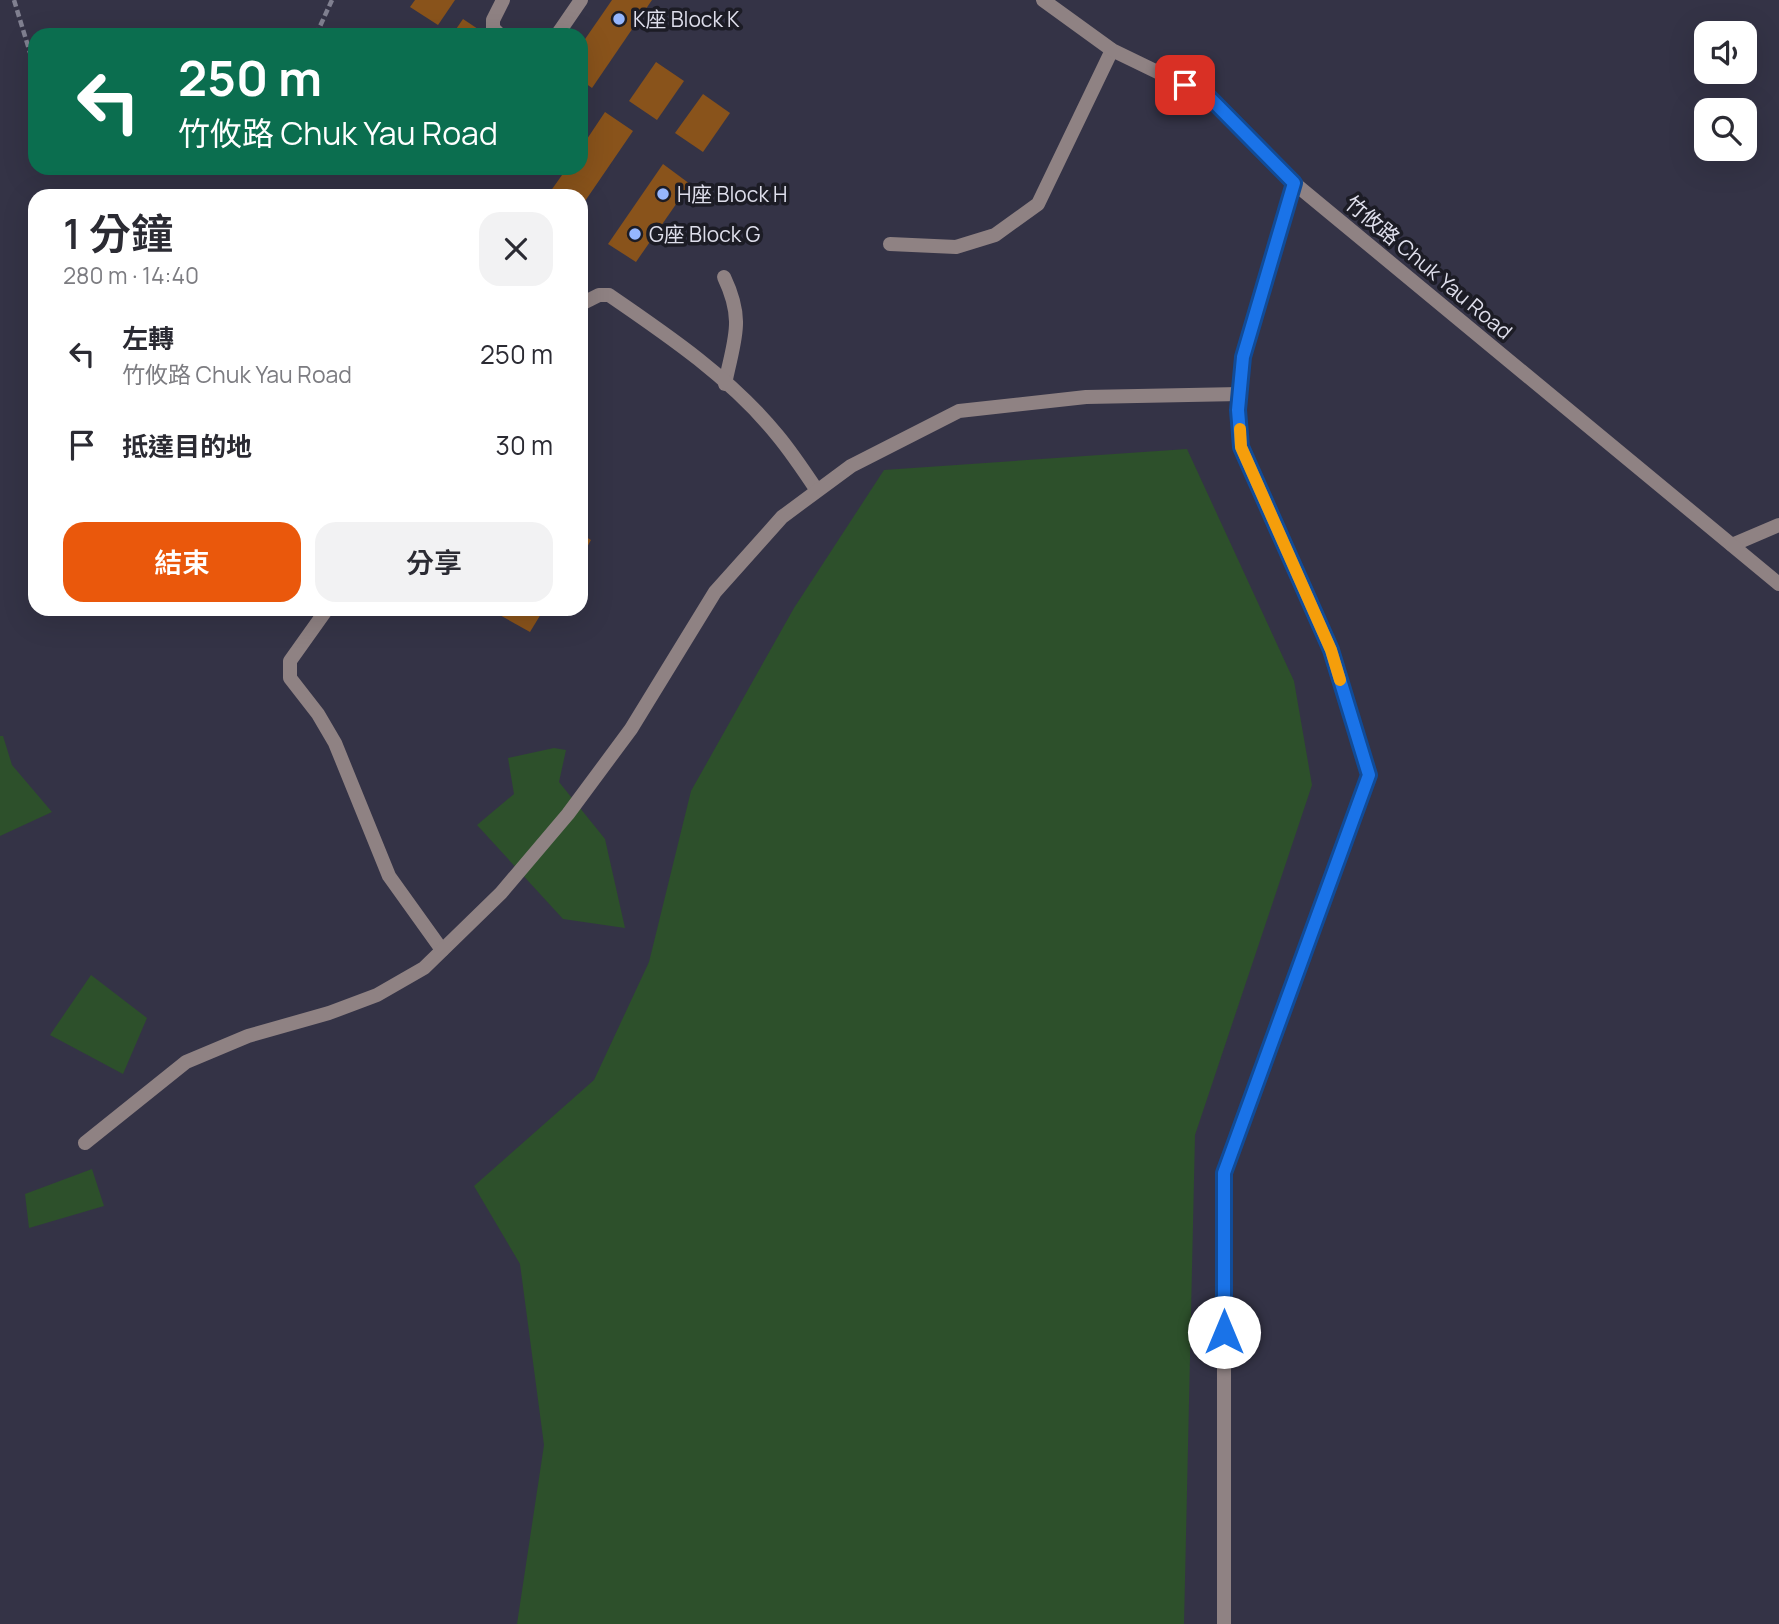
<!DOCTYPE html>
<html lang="zh-TW">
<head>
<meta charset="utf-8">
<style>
	body { margin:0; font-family:Manrope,"Noto Sans TC",sans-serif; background:#f2f2f3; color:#2b2b33; height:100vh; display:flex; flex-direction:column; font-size:26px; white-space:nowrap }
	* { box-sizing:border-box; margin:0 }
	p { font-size:23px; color:#7c7c81 }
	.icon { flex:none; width:38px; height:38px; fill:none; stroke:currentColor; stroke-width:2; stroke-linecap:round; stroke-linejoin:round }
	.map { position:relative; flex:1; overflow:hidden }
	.side { position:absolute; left:28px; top:189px; width:560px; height:427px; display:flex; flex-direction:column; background:#fff; border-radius:21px; box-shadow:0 7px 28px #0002 }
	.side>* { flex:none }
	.guide { position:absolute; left:28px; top:28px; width:560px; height:147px; border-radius:21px; box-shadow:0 7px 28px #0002; background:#0b6e4f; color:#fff; overflow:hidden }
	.buttons { position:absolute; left:1694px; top:21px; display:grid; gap:14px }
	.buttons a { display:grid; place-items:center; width:63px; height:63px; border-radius:14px; background:#fff; box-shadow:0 7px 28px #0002; font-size:35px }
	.pin { position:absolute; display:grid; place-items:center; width:60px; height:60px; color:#fff; margin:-30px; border-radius:14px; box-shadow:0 4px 10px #0006 }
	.me { position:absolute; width:77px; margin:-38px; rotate:0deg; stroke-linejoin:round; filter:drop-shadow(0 0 5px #0008) }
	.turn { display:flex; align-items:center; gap:24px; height:147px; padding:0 35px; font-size:32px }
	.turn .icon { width:91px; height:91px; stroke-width:2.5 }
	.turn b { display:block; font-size:49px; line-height:60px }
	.round { display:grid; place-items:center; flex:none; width:74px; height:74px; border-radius:21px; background:#f2f2f3 }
	.head { display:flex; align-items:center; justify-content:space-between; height:119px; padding:0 35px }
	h1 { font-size:42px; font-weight:600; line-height:52px }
	.primary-button { display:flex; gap:14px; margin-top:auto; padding:14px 35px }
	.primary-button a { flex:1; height:80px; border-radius:21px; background:#ea580c; color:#fff; font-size:28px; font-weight:600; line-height:80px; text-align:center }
	.primary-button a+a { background:#f2f2f3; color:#2b2b33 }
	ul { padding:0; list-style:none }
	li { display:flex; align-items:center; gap:21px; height:91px; padding:0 35px }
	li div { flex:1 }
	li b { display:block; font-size:26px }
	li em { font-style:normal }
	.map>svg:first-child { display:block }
</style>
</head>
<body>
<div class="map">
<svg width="1779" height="1624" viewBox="0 0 1779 1624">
	<rect width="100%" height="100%" fill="#343346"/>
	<g fill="#2d502b">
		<path d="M 1187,449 L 1294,681 L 1312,785 L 1195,1135 L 1184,1624 L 517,1624 L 544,1445 L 520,1264 L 474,1186 L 594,1080 L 649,962 L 691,791 L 794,608 L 884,470 Z"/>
		<path d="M 0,736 L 3,736 L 12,765 L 52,812 L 0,836 Z"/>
		<path d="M 554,748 L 566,750 L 559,782 L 605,839 L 625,928 L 563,919 L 477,825 L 514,794 L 508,758 Z"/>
		<path d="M 91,975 L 147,1018 L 123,1074 L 50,1035 Z"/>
		<path d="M 92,1169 L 104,1206 L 29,1228 L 25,1194 Z"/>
	</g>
	<g fill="#89531b">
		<path d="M 415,0 L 455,0 L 438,25 L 410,7 Z"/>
		<path d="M 612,0 L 652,0 L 592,88 L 581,80 L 581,45 Z"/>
		<path d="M 463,19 L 487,35 L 452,35 Z"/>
		<path d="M 656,62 L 684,81 L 657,120 L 629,101 Z"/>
		<path d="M 703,94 L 730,113 L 703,152 L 675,133 Z"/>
		<path d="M 605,112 L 633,131 L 581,207 L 581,196 L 556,196 L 550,192 L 567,168 L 581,168 L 581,148 Z"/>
		<path d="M 663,164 L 690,184 L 636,262 L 608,244 Z"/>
		<path d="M 581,534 L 591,540 L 581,558 Z"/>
		<path d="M 501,609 L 544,609 L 530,632 L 498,614 Z"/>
	</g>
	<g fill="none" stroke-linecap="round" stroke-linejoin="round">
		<g stroke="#808090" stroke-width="4.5" stroke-dasharray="7 3.5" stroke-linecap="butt">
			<path d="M 14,0 L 35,69"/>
			<path d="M 316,35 L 332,0"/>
		</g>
		<g stroke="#8f8283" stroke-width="14">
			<path d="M 500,35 L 493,28 L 493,20 L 503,0"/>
			<path d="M 557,35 L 581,0"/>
			<path d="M 890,244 L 956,247 L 995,235 L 1038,204 L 1112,50"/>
			<path d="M 724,277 C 745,321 734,339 725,384"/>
			<path d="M 1732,545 L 1779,525"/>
		</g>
		<g stroke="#8f8283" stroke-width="14">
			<path d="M 1043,0 L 1112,50 L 1209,97 L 1294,183 L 1779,584"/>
			<path d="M 581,304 L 599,295 L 609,295 C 669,336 732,379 778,436 C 792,453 804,471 816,489"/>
			<path d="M 327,609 L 290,661 L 290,678 L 318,714 L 335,743 L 389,876 L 442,950"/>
			<path d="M 85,1143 L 186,1062 L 248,1036 L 329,1013 L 377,995 L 424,968 L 501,893 L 568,814 L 631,729 L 715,592 L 782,517 L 851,466 L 959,411 L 1086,397 L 1240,394"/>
			<path d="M 1224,1624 L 1224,1173 L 1369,775 L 1331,650 L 1241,447 L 1238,410 L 1243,357 L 1294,183"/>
		</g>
	</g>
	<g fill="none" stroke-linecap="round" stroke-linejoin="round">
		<defs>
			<path id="route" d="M 1185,85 L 1209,97 L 1294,183 L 1243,357 L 1238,410 L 1241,447 L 1331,650 L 1369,775 L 1224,1173 L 1224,1332"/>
		</defs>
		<use href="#route" stroke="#114b97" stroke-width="18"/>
		<use href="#route" stroke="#1a73e8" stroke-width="12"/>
		<path stroke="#f59e0b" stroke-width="12" d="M 1240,429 L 1241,447 L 1331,650 L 1340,680"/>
	</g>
	<g fill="#96b6fd" stroke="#1c1c25" stroke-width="2.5">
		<circle cx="619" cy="19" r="7"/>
		<circle cx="663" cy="194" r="7"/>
		<circle cx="635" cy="234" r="7"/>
	</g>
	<g text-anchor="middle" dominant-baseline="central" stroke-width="7" stroke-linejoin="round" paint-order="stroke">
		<g font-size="21" fill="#dedeeb" stroke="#1c1c25" text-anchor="start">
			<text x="633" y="19">K座 Block K</text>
			<text x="677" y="194">H座 Block H</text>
			<text x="649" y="234">G座 Block G</text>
		</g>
		<g font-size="21" fill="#dedeeb" stroke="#1c1c25">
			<text transform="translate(1429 267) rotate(40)">竹攸路 Chuk Yau Road</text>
		</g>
	</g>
</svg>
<div class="buttons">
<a><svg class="icon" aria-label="sound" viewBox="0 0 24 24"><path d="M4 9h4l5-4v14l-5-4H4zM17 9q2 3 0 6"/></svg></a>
<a><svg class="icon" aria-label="search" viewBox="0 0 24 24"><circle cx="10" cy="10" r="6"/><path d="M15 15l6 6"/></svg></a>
</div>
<div class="pin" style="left:1185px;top:85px;background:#d93025"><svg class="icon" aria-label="arrive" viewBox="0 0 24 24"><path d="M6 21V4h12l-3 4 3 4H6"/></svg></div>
<svg class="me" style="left:1224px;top:1332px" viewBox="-20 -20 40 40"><circle r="19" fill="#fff"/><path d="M0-13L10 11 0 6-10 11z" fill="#1a73e8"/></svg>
<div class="guide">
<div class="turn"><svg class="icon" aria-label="left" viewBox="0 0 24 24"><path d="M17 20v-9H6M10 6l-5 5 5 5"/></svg><div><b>250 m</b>竹攸路 Chuk Yau Road</div></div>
</div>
<section class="side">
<div class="head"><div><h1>1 分鐘</h1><p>280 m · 14:40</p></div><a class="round"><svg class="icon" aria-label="close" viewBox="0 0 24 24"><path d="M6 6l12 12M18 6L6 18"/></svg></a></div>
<ul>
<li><svg class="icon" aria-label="left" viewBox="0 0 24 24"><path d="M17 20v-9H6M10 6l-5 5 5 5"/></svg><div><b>左轉</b><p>竹攸路 Chuk Yau Road</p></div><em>250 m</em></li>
<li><svg class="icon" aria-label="arrive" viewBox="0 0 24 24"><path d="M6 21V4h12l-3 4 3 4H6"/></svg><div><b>抵達目的地</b></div><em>30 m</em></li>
</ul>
<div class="primary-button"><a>結束</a><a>分享</a></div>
</section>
</div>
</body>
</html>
